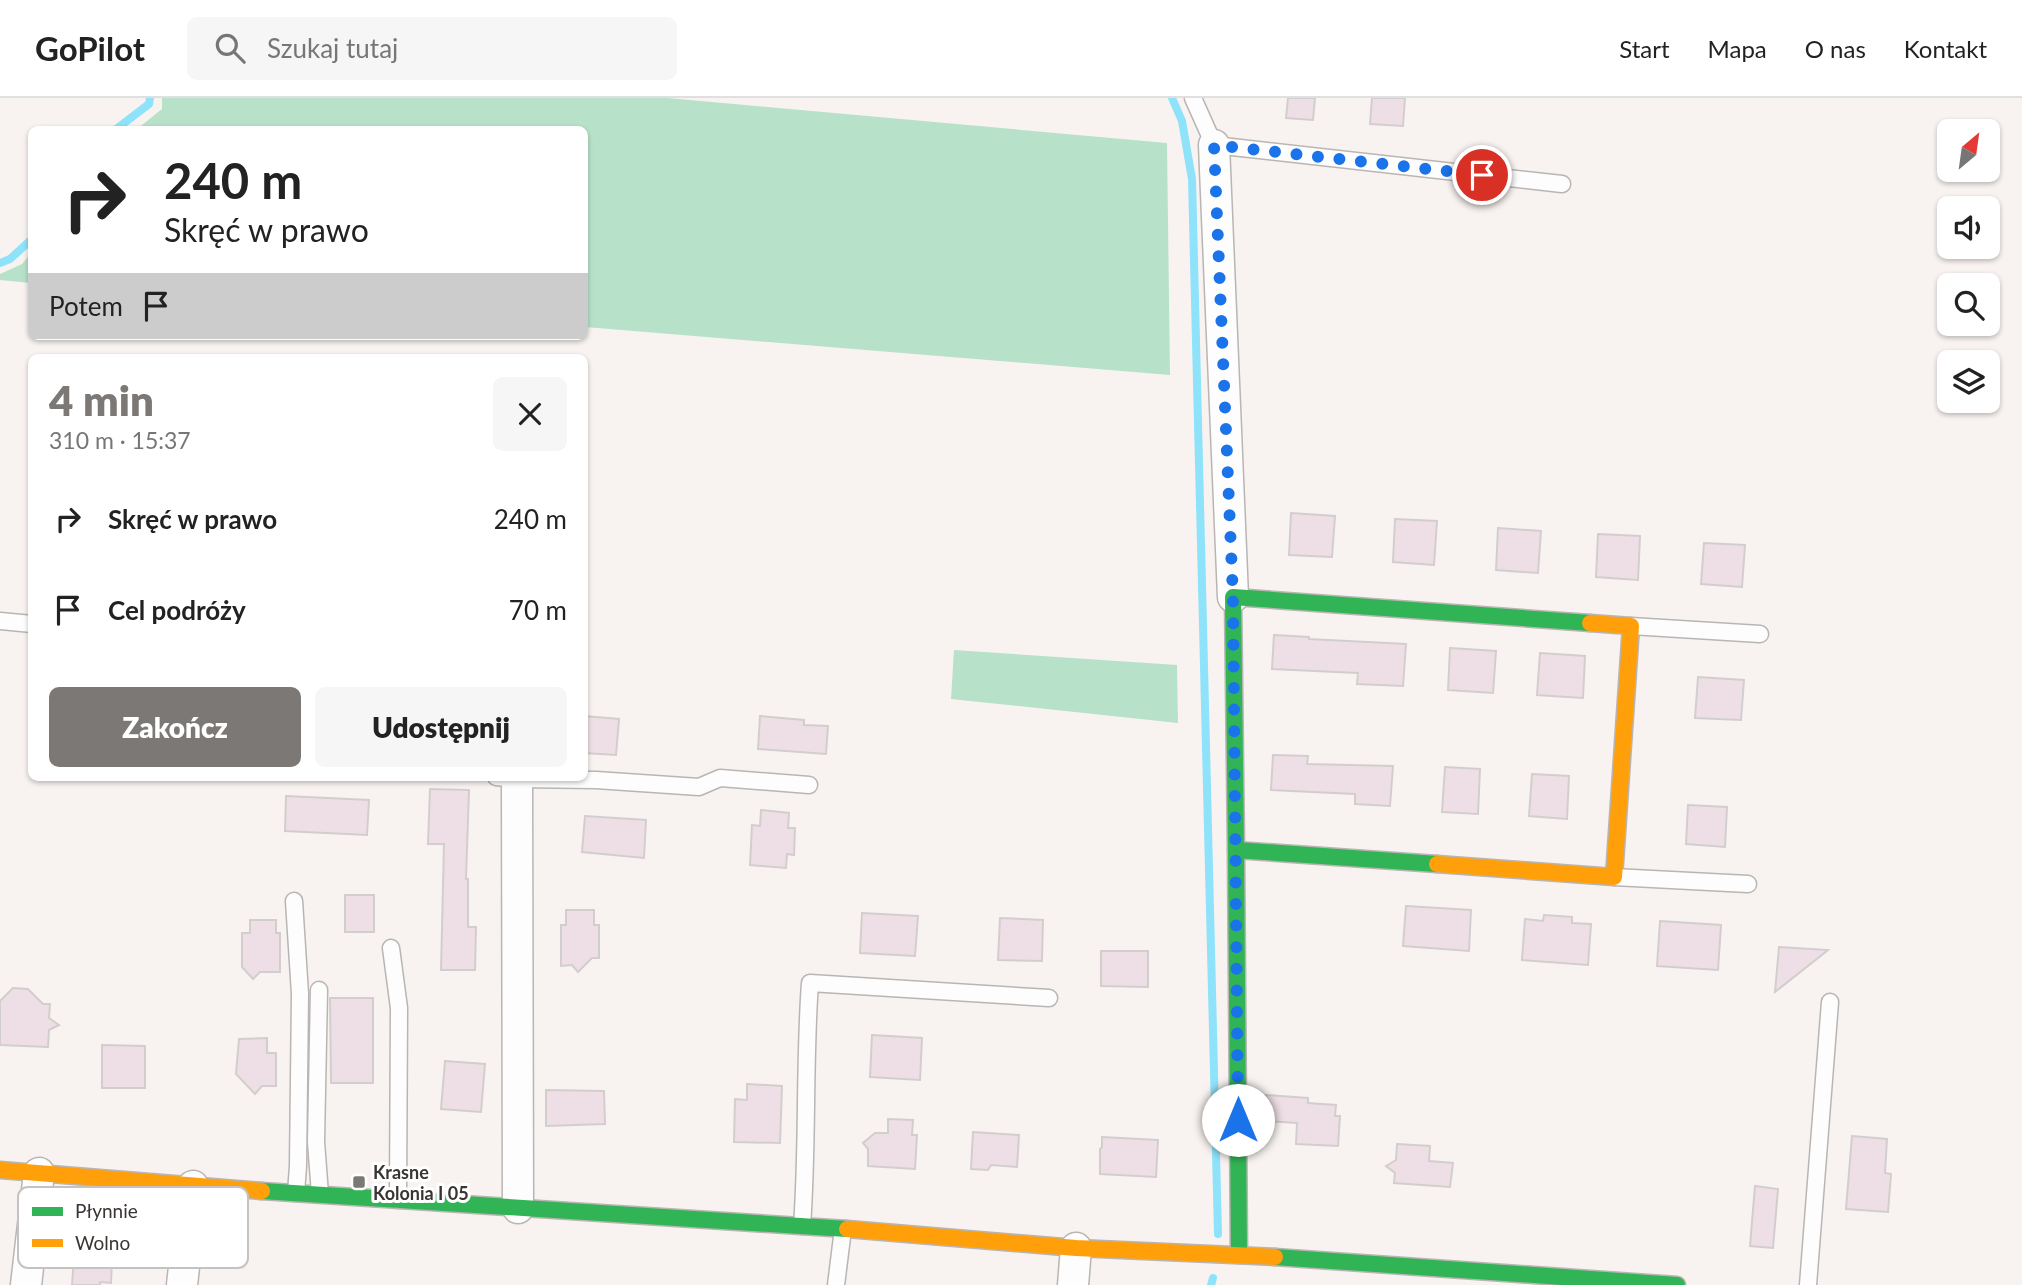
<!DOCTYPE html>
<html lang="pl">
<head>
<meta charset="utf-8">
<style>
	body { margin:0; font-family:Lato,sans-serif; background:#f6f6f6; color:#222; height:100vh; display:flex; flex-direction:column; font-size:26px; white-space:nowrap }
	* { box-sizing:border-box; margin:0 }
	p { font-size:23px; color:#767676 }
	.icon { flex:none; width:38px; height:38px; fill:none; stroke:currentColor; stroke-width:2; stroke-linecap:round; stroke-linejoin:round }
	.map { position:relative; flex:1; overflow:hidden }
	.side { position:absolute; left:28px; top:256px; width:560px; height:427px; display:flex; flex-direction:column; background:#fff; border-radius:10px; box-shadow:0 2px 5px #0004 }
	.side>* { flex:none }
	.banner { position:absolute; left:28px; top:28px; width:560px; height:214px; border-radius:10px; box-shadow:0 2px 5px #0004; background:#fff; color:#222; overflow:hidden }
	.needle { width:46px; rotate:29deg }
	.controls { position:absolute; left:1937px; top:21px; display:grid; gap:14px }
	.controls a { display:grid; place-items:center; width:63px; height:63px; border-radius:10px; background:#fff; box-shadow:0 2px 5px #0004; font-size:35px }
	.pin { position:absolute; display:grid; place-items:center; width:60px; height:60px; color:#fff; margin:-30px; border:4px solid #fff; border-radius:50%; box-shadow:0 2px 7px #0007 }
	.me { position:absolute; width:77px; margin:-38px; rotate:0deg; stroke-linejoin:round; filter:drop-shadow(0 0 5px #0008) }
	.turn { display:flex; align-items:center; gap:24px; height:147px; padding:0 21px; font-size:32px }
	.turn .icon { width:91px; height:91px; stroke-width:2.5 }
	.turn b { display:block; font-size:49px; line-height:60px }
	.then { display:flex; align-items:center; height:66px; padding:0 21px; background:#0003; gap:14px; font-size:26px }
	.round { display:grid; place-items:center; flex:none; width:74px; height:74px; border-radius:10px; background:#f6f6f6 }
	.headline { display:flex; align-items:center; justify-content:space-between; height:119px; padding:0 21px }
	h1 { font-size:42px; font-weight:800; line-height:52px; color:#7c7875 }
	.primary-button { display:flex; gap:14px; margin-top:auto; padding:14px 21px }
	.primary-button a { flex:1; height:80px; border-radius:10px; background:#7c7875; color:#fff; font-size:28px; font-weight:800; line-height:80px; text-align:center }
	.primary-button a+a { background:#f6f6f6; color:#222 }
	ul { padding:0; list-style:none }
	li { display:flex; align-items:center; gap:21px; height:91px; padding:0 21px }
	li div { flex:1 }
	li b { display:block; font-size:26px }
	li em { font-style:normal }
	header { display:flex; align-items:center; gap:42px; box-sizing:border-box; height:98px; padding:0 35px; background:#fff; border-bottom:2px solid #e0e0e0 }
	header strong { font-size:33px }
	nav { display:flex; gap:38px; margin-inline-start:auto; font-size:24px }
	.search { width:490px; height:63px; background:#f6f6f6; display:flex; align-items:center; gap:18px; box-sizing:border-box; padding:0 24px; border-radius:10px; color:#767676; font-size:26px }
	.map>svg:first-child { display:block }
</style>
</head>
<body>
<header>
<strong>GoPilot</strong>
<div class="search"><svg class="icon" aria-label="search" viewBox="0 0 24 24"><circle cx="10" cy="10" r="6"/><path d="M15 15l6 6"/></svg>Szukaj tutaj</div>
<nav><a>Start</a><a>Mapa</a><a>O nas</a><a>Kontakt</a></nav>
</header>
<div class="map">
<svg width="2022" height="1187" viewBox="0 0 2022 1187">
	<rect width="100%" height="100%" fill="#f8f3f0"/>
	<g fill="#b7e2c9">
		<path d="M 162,0 L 668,0 L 1167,45 L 1170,277 L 585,229 L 584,32 L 137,31 L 162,11 Z"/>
		<path d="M 31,155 L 31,185 L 0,182 L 0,176 L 22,166 Z"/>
		<path d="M 954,552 L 1177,567 L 1178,625 L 951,601 Z"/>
	</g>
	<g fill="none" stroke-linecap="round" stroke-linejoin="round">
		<g stroke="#8ee2f9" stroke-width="8">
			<path d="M 1172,0 L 1182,23 L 1192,81 L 1218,1136"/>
			<path d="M 115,32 L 149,6 L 150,0"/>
			<path d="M 0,165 L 10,161 L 32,141"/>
			<path d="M 1211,1187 L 1213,1180"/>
		</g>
	</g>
	<g fill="#eedfe6" stroke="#d3cece" stroke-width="2">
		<path d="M 1288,0 L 1315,0 L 1313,22 L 1286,20 Z"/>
		<path d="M 1372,0 L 1405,0 L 1403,28 L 1370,26 Z"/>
		<path d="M 1291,415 L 1335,418 L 1332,459 L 1289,457 Z"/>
		<path d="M 1395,421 L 1437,423 L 1434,467 L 1393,464 Z"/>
		<path d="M 1498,430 L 1541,433 L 1538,475 L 1496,472 Z"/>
		<path d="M 1598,436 L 1640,438 L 1638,482 L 1596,479 Z"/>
		<path d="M 1704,445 L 1745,447 L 1742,489 L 1701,486 Z"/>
		<path d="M 1274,537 L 1309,539 L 1309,541 L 1406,546 L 1403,588 L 1357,586 L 1358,575 L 1272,571 Z"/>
		<path d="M 1450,550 L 1496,553 L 1493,595 L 1448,592 Z"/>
		<path d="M 1540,555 L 1585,558 L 1583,600 L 1537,597 Z"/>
		<path d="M 1698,579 L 1744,582 L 1741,622 L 1695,620 Z"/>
		<path d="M 584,618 L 619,621 L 616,657 L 584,655 Z"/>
		<path d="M 760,618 L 804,622 L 804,627 L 828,628 L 826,656 L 758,651 Z"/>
		<path d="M 1273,657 L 1308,658 L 1307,666 L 1393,668 L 1390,708 L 1355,706 L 1355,696 L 1271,692 Z"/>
		<path d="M 1445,669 L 1480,671 L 1478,716 L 1442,714 Z"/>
		<path d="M 1532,676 L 1569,678 L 1567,721 L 1529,718 Z"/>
		<path d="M 430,691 L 469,692 L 466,781 L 468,781 L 468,829 L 476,829 L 475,872 L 441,872 L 444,746 L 428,746 Z"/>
		<path d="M 286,698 L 369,702 L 367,737 L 285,733 Z"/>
		<path d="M 1688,707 L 1727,709 L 1725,749 L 1686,746 Z"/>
		<path d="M 761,712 L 789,715 L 788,730 L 795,730 L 794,757 L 787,756 L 786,770 L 750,767 L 752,727 L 760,728 Z"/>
		<path d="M 585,718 L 646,722 L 644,760 L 582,754 Z"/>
		<rect x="345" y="797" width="29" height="37"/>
		<path d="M 1406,808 L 1471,812 L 1469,853 L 1403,848 Z"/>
		<path d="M 566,812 L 594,812 L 594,827 L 599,827 L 599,860 L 592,860 L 578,874 L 572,867 L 561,868 L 561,827 L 566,827 Z"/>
		<path d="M 862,815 L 918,818 L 915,858 L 860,855 Z"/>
		<path d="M 1544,817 L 1572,819 L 1572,825 L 1591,826 L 1588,867 L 1522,862 L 1525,821 L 1543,823 Z"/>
		<path d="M 1000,820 L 1043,822 L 1042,863 L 998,862 Z"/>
		<path d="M 250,822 L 276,822 L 276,835 L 280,835 L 280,874 L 260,874 L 253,881 L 242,869 L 242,835 L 250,835 Z"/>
		<path d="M 1660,823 L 1721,827 L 1718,872 L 1657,868 Z"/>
		<path d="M 1779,849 L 1828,852 L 1775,894 Z"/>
		<path d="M 1101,853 L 1148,853 L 1148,889 L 1101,888 Z"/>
		<path d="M 13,890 L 28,891 L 43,906 L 50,906 L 49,920 L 59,927 L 49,932 L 48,949 L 0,947 L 0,903 Z"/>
		<path d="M 330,900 L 373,900 L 373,985 L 331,985 Z"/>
		<path d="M 872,937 L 922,940 L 920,982 L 870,979 Z"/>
		<path d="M 267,940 L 267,955 L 276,955 L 276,988 L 262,988 L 255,996 L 236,976 L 239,941 Z"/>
		<path d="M 102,947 L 145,948 L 145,990 L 102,990 Z"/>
		<path d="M 445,963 L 485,966 L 481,1014 L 441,1011 Z"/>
		<path d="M 747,986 L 782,988 L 780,1045 L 734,1044 L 735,1001 L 747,1002 Z"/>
		<path d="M 546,992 L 604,993 L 605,1026 L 546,1028 Z"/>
		<path d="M 1265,997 L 1308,1000 L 1308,1005 L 1336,1007 L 1335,1018 L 1340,1018 L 1338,1048 L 1296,1046 L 1297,1025 L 1264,1023 Z"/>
		<path d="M 888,1021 L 913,1022 L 912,1037 L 917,1037 L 915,1071 L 868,1068 L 868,1051 L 863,1045 L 875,1035 L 888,1035 Z"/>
		<path d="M 973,1034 L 1019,1037 L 1017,1069 L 991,1067 L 988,1072 L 971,1071 Z"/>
		<path d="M 1852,1038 L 1887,1041 L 1885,1075 L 1891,1076 L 1888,1114 L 1846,1111 Z"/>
		<path d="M 1102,1039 L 1158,1042 L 1156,1079 L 1100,1076 L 1100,1051 L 1102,1049 Z"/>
		<path d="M 1397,1046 L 1430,1048 L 1429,1063 L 1453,1065 L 1450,1089 L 1394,1085 L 1395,1075 L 1386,1068 L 1396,1062 Z"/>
		<path d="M 1755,1088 L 1778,1091 L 1773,1150 L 1750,1148 Z"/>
		<path d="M 81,1146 L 107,1147 L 106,1162 L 112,1162 L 111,1185 L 100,1184 L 100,1187 L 72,1187 L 74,1160 L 81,1160 Z"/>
	</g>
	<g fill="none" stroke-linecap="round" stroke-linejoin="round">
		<defs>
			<g id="lane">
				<path d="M 1193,0 L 1214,47 L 1562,86"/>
				<path d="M 0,523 L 32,526"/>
				<path d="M 1631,528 L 1760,536"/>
				<path d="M 496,679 L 517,681 L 596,682 L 699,689 L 720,680 L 809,687"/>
				<path d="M 1614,779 L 1748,786"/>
				<path d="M 294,803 L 300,896 L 298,1068 L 296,1095"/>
				<path d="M 391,850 L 399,910 L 398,1102"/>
				<path d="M 319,892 L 316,1044 L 320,1096"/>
				<path d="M 802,1128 C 808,1047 804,966 810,885 L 1049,900"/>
				<path d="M 836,1187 L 843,1131"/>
				<path d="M 1808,1187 L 1830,904"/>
			</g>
			<g id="street">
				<path d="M 1214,47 L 1233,499"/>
				<path d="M 517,681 L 518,1110"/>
				<path d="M 26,1187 L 39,1075"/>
				<path d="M 182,1187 L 193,1088"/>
				<path d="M 1073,1187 L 1076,1150"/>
			</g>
			<g id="fast">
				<path d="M 1236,752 L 1233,499 L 1590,525"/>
				<path d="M 262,1093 L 847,1131"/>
				<path d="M 1239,1157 L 1236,752 L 1437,766"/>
				<path d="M 1275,1159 L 1677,1187"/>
			</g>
			<g id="slow">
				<path d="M 1437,766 L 1614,779 L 1631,528 L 1590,525"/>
				<path d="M 0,1072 L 262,1093"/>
				<path d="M 847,1131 L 1076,1150 L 1275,1159"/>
			</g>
		</defs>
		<use href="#lane" stroke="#b9b5b3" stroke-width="19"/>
		<use href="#street" stroke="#b9b5b3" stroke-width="33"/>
		<use href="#fast" stroke="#b9b5b3" stroke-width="19"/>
		<use href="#slow" stroke="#b9b5b3" stroke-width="19"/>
		<use href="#lane" stroke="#fefdfd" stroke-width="16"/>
		<use href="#street" stroke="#fefdfd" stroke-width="30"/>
		<use href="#fast" stroke="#30b455" stroke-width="16"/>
		<use href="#slow" stroke="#ff9f0a" stroke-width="16"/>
	</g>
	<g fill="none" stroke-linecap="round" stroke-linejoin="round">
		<path stroke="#1a73e8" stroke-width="12" stroke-dasharray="0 21.6" d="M 1238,1022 L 1233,499 L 1214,47 L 1482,77"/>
	</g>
	<rect fill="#7c7875" stroke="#fff" stroke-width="2.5" x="352" y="1077" width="14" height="14" rx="3.5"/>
	<g text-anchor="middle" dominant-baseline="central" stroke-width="6" stroke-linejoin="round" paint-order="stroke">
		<g font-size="18" font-weight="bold" fill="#393533" stroke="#fff" text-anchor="start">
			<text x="373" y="1074">Krasne<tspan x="373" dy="21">Kolonia I 05</tspan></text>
		</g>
	</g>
	<rect x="18" y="1089" width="230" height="81" rx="10" fill="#fff" stroke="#c4c2c2" stroke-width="2"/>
	<rect x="32" y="1109" width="31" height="9" fill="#30b455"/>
	<rect x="32" y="1141" width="31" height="8" fill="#ff9f0a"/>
	<g font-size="19" fill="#393533">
		<text x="75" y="1120">Płynnie</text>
		<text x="75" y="1152">Wolno</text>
	</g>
</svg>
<div class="controls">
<a><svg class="needle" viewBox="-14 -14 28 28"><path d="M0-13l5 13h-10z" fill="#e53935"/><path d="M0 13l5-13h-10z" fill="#767676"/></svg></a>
<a><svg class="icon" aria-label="sound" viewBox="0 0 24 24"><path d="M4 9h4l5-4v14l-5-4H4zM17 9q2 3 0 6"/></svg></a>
<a><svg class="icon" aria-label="search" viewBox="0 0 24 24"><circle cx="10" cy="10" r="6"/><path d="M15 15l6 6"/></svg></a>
<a><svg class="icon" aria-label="layers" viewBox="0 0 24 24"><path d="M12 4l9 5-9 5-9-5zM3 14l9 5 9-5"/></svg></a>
</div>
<div class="pin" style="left:1482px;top:77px;background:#d93025"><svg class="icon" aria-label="arrive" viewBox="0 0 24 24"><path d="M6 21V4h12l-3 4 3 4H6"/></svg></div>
<svg class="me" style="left:1238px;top:1022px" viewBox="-20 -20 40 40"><circle r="19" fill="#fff"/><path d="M0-13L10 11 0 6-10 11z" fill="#1a73e8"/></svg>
<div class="banner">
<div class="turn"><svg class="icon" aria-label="right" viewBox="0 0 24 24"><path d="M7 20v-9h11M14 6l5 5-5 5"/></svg><div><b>240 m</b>Skręć w prawo</div></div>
<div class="then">Potem<svg class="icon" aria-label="arrive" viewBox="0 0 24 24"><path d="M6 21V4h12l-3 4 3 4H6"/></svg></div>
</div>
<section class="side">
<div class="headline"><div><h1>4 min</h1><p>310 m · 15:37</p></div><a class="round"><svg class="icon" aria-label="close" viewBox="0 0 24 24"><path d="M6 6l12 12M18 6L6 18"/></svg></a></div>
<ul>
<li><svg class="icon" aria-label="right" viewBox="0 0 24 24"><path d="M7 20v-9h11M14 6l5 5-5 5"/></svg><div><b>Skręć w prawo</b></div><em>240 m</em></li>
<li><svg class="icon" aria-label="arrive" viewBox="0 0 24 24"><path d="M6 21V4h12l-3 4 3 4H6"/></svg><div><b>Cel podróży</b></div><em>70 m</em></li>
</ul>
<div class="primary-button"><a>Zakończ</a><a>Udostępnij</a></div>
</section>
</div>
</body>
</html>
